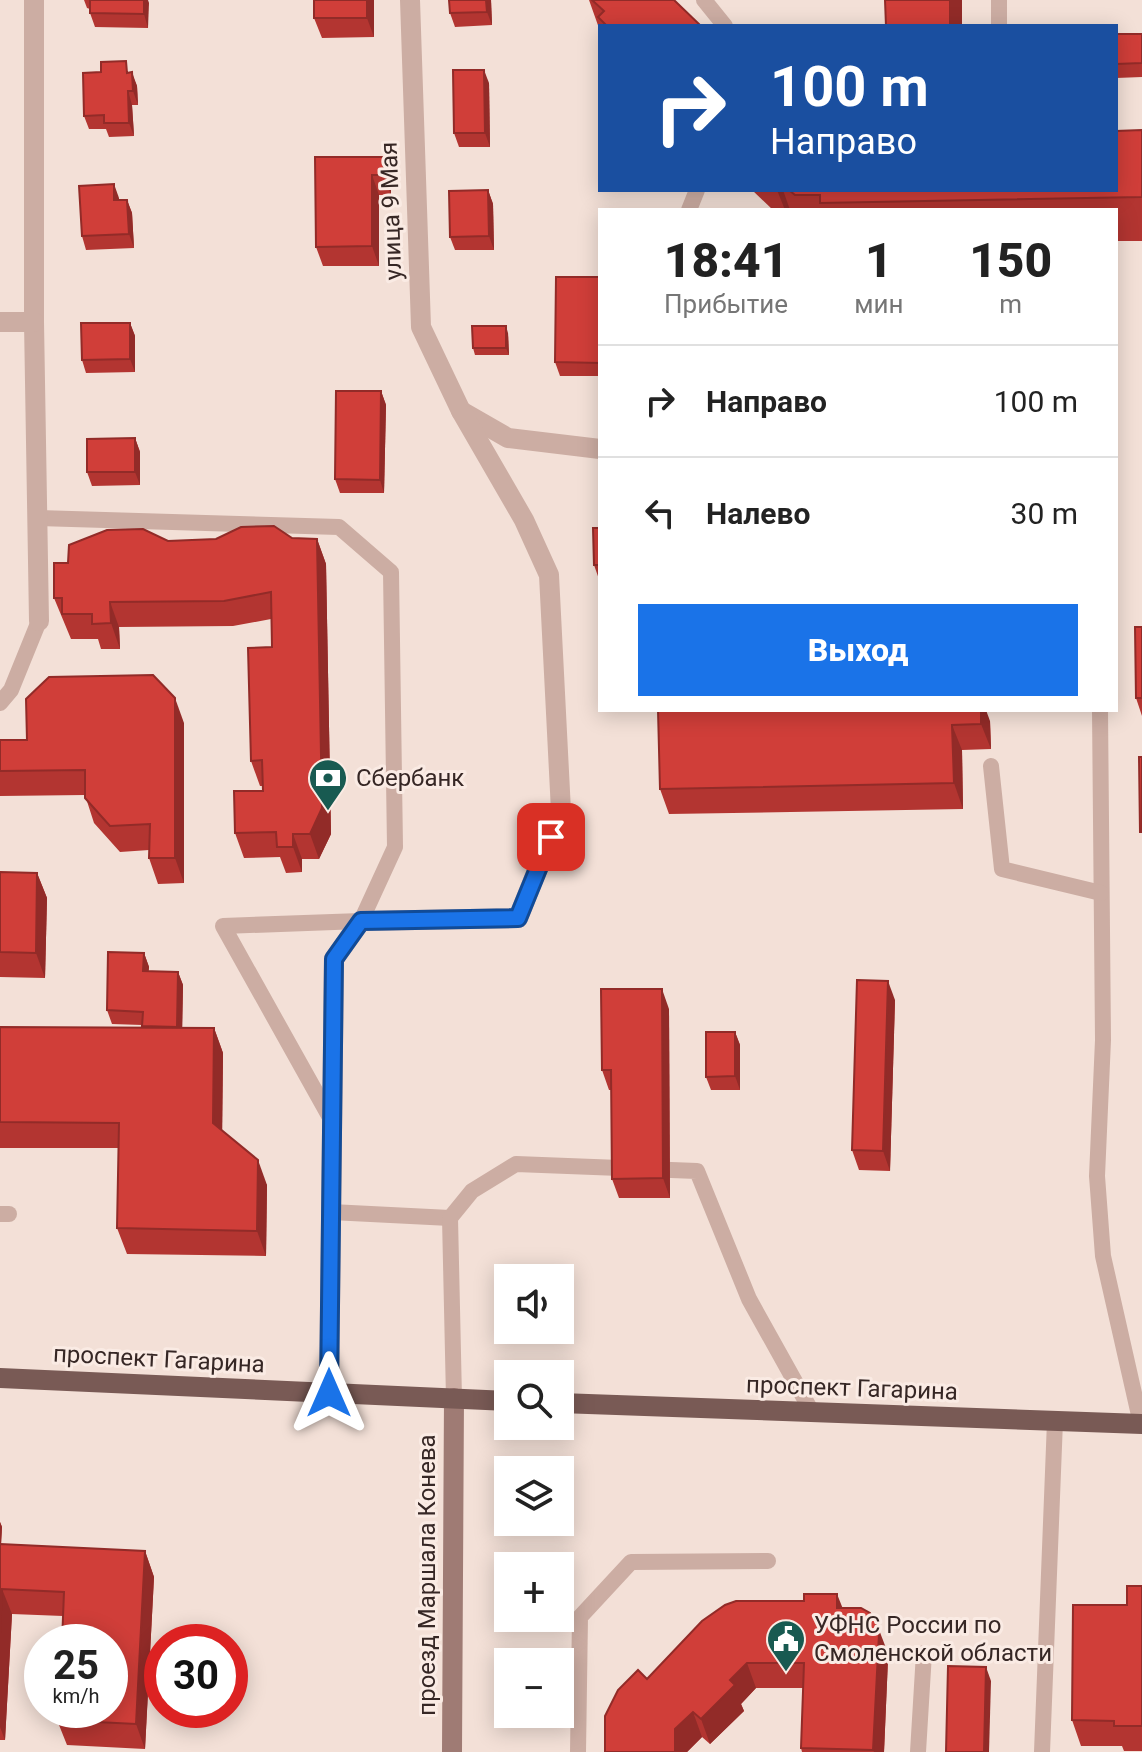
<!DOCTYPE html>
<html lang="ru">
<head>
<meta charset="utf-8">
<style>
	body { margin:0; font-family:Roboto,sans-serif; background:#f6f6f6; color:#222; height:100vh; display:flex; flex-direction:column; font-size:30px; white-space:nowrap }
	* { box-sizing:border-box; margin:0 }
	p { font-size:26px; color:#767676 }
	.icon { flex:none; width:44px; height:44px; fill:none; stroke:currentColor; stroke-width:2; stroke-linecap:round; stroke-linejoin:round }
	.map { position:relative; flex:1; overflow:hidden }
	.panel { position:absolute; left:598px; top:208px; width:520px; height:504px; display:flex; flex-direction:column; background:#fff; border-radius:0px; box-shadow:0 4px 20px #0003 }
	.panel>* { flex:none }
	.top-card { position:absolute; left:598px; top:24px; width:520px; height:168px; border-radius:0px; box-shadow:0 4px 20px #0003; background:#1a4fa0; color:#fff; overflow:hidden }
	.controls { position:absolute; left:494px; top:1264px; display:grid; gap:16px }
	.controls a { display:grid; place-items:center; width:80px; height:80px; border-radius:0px; background:#fff; box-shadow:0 4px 20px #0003; font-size:40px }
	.speed { position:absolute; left:24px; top:1624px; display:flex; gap:16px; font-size:40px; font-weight:700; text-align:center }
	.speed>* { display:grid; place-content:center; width:104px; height:104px; border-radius:50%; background:#fff; box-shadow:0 4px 20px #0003; line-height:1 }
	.speed small { font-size:20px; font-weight:400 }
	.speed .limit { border:12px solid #d22; background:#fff; color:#111 }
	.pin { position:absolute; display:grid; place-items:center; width:68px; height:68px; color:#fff; margin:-34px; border-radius:16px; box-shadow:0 4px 12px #0006 }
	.me { position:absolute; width:88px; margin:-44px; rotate:0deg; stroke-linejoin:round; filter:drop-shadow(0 0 6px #0008) }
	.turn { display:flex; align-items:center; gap:28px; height:168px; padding:0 40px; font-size:36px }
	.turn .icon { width:104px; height:104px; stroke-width:2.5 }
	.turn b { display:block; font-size:56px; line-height:68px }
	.eta { display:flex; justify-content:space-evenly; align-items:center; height:136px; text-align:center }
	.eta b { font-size:48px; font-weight:800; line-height:56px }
	.action { display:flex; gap:16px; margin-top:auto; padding:16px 40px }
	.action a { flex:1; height:92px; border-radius:0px; background:#1a73e8; color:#fff; font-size:32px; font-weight:800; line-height:92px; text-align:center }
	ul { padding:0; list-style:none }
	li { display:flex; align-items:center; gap:24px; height:112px; padding:0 40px; border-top:2px solid #e0e0e0 }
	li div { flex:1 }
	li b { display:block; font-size:30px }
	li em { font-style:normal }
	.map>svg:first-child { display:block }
</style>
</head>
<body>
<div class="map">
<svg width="1142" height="1752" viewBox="0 0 1142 1752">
	<rect width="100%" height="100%" fill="#f3e0d7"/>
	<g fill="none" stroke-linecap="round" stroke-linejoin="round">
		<g stroke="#ccada3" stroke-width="16">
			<path d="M 704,0 L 725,26"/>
			<path d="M 999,0 L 999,26"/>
			<path d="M 689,210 L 697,190"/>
			<path d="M 38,518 L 339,527 L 391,572 L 395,847 L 361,921 L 223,926 L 332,1121"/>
			<path d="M 0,703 L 11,690 L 39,621"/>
			<path d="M 1100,710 L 1103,1040 L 1097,1176 L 1103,1256 L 1141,1424"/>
			<path d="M 991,766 L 1002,869 L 1101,893"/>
			<path d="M 331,1212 L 450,1218"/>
			<path d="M 0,1214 L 9,1214"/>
			<path d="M 454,1398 L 450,1218 L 472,1191 L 516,1164 L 697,1171 L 749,1299 L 813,1414"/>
			<path d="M 578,1752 L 580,1617 L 631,1562 L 768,1561"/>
			<path d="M 918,1752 L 924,1653"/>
			<path d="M 1042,1752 L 1055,1421"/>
		</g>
		<g stroke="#ccada3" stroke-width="20">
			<path d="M 34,0 L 34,322 L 39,621"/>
			<path d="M 0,322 L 34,322"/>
			<path d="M 461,411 L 508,438 L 600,449"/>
			<path d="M 329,1393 L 334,959 L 361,921 L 518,918 L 561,811 L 549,575 L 524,520 L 461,411 L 421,327 L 410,0"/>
		</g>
		<path stroke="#9f7b74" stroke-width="20" d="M 452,1752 L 454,1398"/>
		<g stroke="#795a55" stroke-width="20">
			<path d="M 0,1378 L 508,1401"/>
			<path d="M 560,1403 L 1142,1424"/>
		</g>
	</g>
	<g fill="#b33531">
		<path d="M 84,0 L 148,0 L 148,28 L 95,27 L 90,13 L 90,9 L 87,8 Z"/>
		<path d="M 374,0 L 374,37 L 322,38 L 314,18 Z"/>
		<path d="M 449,0 L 491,0 L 492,25 L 455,27 L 450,13 Z"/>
		<path d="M 589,0 L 674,0 L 701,26 L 600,26 L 600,31 Z"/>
		<path d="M 1116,34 L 1142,34 L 1142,77 L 1116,78 Z"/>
		<path d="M 131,72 L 137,86 L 138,105 L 132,105 L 134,136 L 109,137 L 106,129 L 89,129 L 84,116 Z"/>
		<path d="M 489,83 L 490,147 L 459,147 L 454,133 Z"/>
		<path d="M 1142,130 L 1142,241 L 1116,241 L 1116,210 L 773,210 L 752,190 L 1116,190 Z"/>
		<path d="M 315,157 L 391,176 L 391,195 L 379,195 L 379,266 L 323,266 L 316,247 Z"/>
		<path d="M 488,190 L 493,204 L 494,250 L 455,250 L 450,237 Z"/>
		<path d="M 119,198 L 119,200 L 127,200 L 132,213 L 134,248 L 86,250 L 82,236 Z"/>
		<path d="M 600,277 L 600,376 L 560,376 L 555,362 Z"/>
		<path d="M 130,323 L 135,336 L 135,372 L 86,373 L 82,360 Z"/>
		<path d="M 508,333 L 509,355 L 475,355 L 473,348 Z"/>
		<path d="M 381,391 L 386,405 L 384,493 L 340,493 L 335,479 Z"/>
		<path d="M 135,438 L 140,452 L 140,485 L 92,486 L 87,472 Z"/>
		<path d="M 600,510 L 600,582 L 594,565 L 599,528 Z"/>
		<path d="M 292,538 L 317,539 L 326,564 L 331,834 L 319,859 L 302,859 L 302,872 L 286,873 L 280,857 L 244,858 L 235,833 L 263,791 L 263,786 L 260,786 L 251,761 L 272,647 L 271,619 L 233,626 L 119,627 L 120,649 L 101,649 L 98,639 L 71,639 L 54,598 L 68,563 L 168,541 Z"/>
		<path d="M 1142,627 L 1142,716 L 1136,698 Z"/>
		<path d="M 658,710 L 990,721 L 991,749 L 962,750 L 963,809 L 669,814 L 660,789 Z"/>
		<path d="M 184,723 L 184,883 L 158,884 L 149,858 L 149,850 L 120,852 L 94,823 L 85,795 L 0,796 L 0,740 L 27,740 Z"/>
		<path d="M 0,872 L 37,873 L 47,898 L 45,978 L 0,977 Z"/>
		<path d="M 144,953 L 149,967 L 148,971 L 178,972 L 183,985 L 182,1028 L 214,1028 L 223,1053 L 222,1131 L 267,1185 L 266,1256 L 127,1254 L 117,1228 L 119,1148 L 0,1148 L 0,1027 L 143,1027 L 142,1025 L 112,1024 L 107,1010 Z"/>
		<path d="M 895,1000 L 890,1171 L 859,1170 L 852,1150 Z"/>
		<path d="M 669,1009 L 670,1198 L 619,1198 L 612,1179 L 611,1090 L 609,1090 L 602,1070 Z"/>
		<path d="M 735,1032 L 740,1045 L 740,1090 L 711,1090 L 706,1077 Z"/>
		<path d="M 0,1522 L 2,1527 L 1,1544 L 145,1551 L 154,1577 L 145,1749 L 67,1745 L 57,1720 L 63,1616 L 12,1614 L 5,1740 L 0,1740 Z"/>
		<path d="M 1142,1586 L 1142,1751 L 1124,1751 L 1122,1746 L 1081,1746 L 1072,1720 L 1127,1605 Z"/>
		<path d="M 843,1608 L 886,1648 L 888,1659 L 884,1752 L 802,1752 L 801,1748 L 803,1688 L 756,1688 L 741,1704 L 744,1711 L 710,1744 L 702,1737 L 687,1752 L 605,1752 L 647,1679 Z"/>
	</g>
	<g fill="#922b28">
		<path d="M 144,0 L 148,0 L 149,3 L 148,28 L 144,14 Z"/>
		<path d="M 367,0 L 374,0 L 374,37 L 367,18 Z"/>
		<path d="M 486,0 L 491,0 L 492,25 L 487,12 Z"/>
		<rect x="950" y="0" width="12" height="26"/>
		<path d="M 484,70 L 489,83 L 490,147 L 485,133 Z"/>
		<path d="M 132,72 L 137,86 L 138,105 L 133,91 Z"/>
		<path d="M 128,91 L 132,105 L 134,136 L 129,123 Z"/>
		<path d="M 383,157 L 391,176 L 391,195 L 384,175 Z"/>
		<path d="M 372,175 L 379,195 L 379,266 L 372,246 Z"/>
		<path d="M 114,184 L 119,198 L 119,214 L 114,200 Z"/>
		<path d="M 488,190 L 493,204 L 494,250 L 489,236 Z"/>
		<path d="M 777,190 L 783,190 L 790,210 L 785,210 Z"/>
		<path d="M 127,200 L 132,213 L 134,248 L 129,234 Z"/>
		<path d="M 130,323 L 135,336 L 135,372 L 130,359 Z"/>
		<path d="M 506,326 L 508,333 L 509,355 L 506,348 Z"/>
		<path d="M 381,391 L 386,405 L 384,493 L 380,480 Z"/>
		<path d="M 135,438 L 140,452 L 140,485 L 135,472 Z"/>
		<path d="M 317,539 L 326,564 L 331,834 L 319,859 L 310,834 Z"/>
		<path d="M 110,602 L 119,627 L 120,649 L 111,623 Z"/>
		<path d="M 175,698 L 184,723 L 184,883 L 175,858 Z"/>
		<path d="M 981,710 L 986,710 L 990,721 L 991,749 L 981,724 Z"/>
		<path d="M 952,725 L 962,750 L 963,809 L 954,783 Z"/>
		<path d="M 293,834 L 302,859 L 302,872 L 293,847 Z"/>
		<path d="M 37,873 L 47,898 L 45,978 L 36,953 Z"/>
		<path d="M 144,953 L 149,967 L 148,984 L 143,971 Z"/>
		<path d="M 178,972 L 183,985 L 182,1041 L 177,1027 Z"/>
		<path d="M 888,981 L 895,1000 L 890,1171 L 883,1151 Z"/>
		<path d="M 662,989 L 669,1009 L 670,1198 L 663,1178 Z"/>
		<path d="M 214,1028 L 223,1053 L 222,1149 L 213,1123 Z"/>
		<path d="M 735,1032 L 740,1045 L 740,1090 L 735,1076 Z"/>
		<path d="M 258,1160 L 267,1185 L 266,1256 L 257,1231 Z"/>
		<path d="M 0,1522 L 2,1527 L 0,1563 Z"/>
		<path d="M 145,1551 L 154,1577 L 145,1749 L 136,1724 Z"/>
		<path d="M 2,1589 L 12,1614 L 5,1740 L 0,1727 L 0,1634 Z"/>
		<path d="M 837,1594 L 847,1619 L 837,1608 Z"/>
		<path d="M 876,1622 L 886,1648 L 888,1659 L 884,1752 L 874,1752 L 873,1750 Z"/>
		<path d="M 747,1663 L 756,1688 L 741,1704 L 744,1711 L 710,1744 L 701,1719 L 730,1680 Z"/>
		<path d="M 986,1667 L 991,1681 L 989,1752 L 984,1752 Z"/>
		<path d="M 693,1712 L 702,1737 L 687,1752 L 675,1752 L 675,1729 Z"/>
	</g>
	<g fill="#d03e39" stroke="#922b28" stroke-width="2">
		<path d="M 90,0 L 144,0 L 144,14 L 90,13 Z"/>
		<rect x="314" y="0" width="53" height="18"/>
		<path d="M 449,0 L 486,0 L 487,12 L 450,13 Z"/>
		<path d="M 592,0 L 674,0 L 701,26 L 607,26 L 598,17 L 604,11 Z"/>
		<path d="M 885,0 L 950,0 L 950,26 L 886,26 Z"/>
		<path d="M 1116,34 L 1142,34 L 1142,63 L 1116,64 Z"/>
		<path d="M 126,61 L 127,73 L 132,72 L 133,91 L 128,91 L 129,123 L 104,123 L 104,115 L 84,116 L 83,73 L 101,72 L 101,62 Z"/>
		<path d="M 453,70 L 484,70 L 485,133 L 454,133 Z"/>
		<path d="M 1142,130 L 1142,197 L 820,203 L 820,195 L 795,195 L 789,190 L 1116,190 L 1116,131 Z"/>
		<path d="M 315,157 L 383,157 L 384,175 L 372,175 L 372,246 L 316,247 Z"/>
		<path d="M 114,184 L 114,200 L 127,200 L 129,234 L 82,236 L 79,186 Z"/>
		<path d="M 488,190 L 489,236 L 450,237 L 449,191 Z"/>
		<path d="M 556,277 L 600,277 L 600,363 L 555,362 Z"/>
		<path d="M 81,323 L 130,323 L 130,359 L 82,360 Z"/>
		<path d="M 472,326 L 506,326 L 506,348 L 473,348 Z"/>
		<path d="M 336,391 L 381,391 L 380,480 L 335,479 Z"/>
		<path d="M 135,438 L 135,472 L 87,472 L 87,439 Z"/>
		<path d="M 599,510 L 600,510 L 600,565 L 594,565 L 593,528 L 599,528 Z"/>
		<path d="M 274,526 L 292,538 L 317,539 L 322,808 L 310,834 L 293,834 L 293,847 L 277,847 L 276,832 L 235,833 L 234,791 L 263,791 L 262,760 L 251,761 L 248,648 L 272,647 L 271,592 L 224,601 L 110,602 L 111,623 L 92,624 L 92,614 L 62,614 L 62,598 L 54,598 L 54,563 L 68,563 L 69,545 L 107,530 L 143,529 L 168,541 L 216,539 L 241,527 Z"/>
		<path d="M 1135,627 L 1142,627 L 1142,698 L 1136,698 Z"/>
		<path d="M 153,675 L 175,698 L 175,858 L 149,858 L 150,824 L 110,826 L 85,798 L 85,770 L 0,771 L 0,740 L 27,740 L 26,699 L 49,677 Z"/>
		<path d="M 658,710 L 981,710 L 981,724 L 952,725 L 954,783 L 660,789 Z"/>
		<path d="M 1139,757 L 1142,757 L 1142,832 L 1140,832 Z"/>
		<path d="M 0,872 L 37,873 L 36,953 L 0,952 Z"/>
		<path d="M 108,952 L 144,953 L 143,971 L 178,972 L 177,1027 L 142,1026 L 143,1012 L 107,1010 Z"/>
		<path d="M 857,980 L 888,981 L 883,1151 L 852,1150 Z"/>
		<path d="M 601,989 L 662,989 L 663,1178 L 612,1179 L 611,1070 L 602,1070 Z"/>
		<path d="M 0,1027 L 214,1028 L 213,1123 L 258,1160 L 257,1231 L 117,1228 L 119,1123 L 0,1122 Z"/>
		<path d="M 706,1032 L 735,1032 L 735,1076 L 706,1077 Z"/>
		<path d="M 0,1544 L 145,1551 L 136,1724 L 57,1720 L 58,1710 L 110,1710 L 110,1642 L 62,1642 L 64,1592 L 2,1589 L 0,1634 Z"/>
		<path d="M 1127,1586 L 1142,1586 L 1142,1726 L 1114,1726 L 1114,1721 L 1072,1720 L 1073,1605 L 1127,1605 Z"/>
		<path d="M 804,1594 L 837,1594 L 837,1608 L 861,1608 L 870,1613 L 876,1622 L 879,1634 L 873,1750 L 801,1748 L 804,1663 L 747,1663 L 730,1680 L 735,1685 L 701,1719 L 693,1712 L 675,1729 L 675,1752 L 605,1752 L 605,1716 L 618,1690 L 638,1670 L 647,1679 L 702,1621 L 725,1605 L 736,1601 L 804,1601 Z"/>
		<path d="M 948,1666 L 986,1667 L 984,1752 L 946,1752 Z"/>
	</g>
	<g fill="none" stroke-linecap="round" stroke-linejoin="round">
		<defs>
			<path id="route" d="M 329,1393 L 334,959 L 361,921 L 518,918 L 551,837"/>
		</defs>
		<use href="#route" stroke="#114b97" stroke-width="20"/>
		<use href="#route" stroke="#1a73e8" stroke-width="14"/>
	</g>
	<defs>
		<symbol id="bank-pin" viewBox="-11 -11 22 30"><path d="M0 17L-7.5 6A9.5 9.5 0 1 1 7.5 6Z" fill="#185a51" stroke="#faebe4"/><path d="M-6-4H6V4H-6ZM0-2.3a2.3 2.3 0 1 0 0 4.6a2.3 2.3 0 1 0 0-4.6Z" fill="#fff"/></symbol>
		<symbol id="civic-pin" viewBox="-11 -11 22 30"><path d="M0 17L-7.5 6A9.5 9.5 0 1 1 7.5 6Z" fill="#185a51" stroke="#faebe4"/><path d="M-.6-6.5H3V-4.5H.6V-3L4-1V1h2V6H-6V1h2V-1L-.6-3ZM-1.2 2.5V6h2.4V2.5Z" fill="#fff"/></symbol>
	</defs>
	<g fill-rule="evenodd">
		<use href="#bank-pin" x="306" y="756" width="44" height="60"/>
		<use href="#civic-pin" x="764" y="1617" width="44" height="60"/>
	</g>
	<g text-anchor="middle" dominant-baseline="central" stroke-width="6" stroke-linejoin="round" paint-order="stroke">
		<g font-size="24" fill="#362725" stroke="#faebe4">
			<text transform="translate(391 211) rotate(-92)">улица 9 Мая</text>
			<text transform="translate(159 1359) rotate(3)">проспект Гагарина</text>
			<text transform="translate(852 1388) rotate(2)">проспект Гагарина</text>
			<text transform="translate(427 1575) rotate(-90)">проезд Маршала Конева</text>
		</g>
		<g font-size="24" fill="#362725" stroke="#faebe4" text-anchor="start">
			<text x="356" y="778">Сбербанк</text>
			<text x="814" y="1625">УФНС России по<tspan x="814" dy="28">Смоленской области</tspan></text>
		</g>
	</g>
</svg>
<div class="controls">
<a><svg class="icon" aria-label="sound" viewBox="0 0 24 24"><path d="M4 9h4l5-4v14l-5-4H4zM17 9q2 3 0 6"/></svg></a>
<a><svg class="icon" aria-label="search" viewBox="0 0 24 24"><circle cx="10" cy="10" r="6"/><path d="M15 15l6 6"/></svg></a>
<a><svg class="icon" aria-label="layers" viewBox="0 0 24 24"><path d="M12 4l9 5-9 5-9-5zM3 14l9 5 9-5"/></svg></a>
<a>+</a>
<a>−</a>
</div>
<div class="speed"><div>25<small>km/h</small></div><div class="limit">30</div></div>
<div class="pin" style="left:551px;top:837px;background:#d93025"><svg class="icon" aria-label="arrive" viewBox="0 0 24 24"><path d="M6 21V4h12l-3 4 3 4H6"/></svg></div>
<svg class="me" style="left:329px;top:1393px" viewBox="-20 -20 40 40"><path d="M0-17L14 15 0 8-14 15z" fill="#1a73e8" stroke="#fff" stroke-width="4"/></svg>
<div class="top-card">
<div class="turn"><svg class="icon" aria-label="right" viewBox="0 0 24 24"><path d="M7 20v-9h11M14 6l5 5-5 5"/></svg><div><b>100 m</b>Направо</div></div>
</div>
<section class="panel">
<div class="eta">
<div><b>18:41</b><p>Прибытие</p></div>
<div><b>1</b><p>мин</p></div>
<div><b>150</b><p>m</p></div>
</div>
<ul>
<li><svg class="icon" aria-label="right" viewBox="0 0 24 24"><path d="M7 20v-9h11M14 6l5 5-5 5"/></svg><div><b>Направо</b></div><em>100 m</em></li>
<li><svg class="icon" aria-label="left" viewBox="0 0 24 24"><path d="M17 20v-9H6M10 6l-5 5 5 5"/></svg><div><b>Налево</b></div><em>30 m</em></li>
</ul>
<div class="action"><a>Выход</a></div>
</section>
</div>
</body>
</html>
